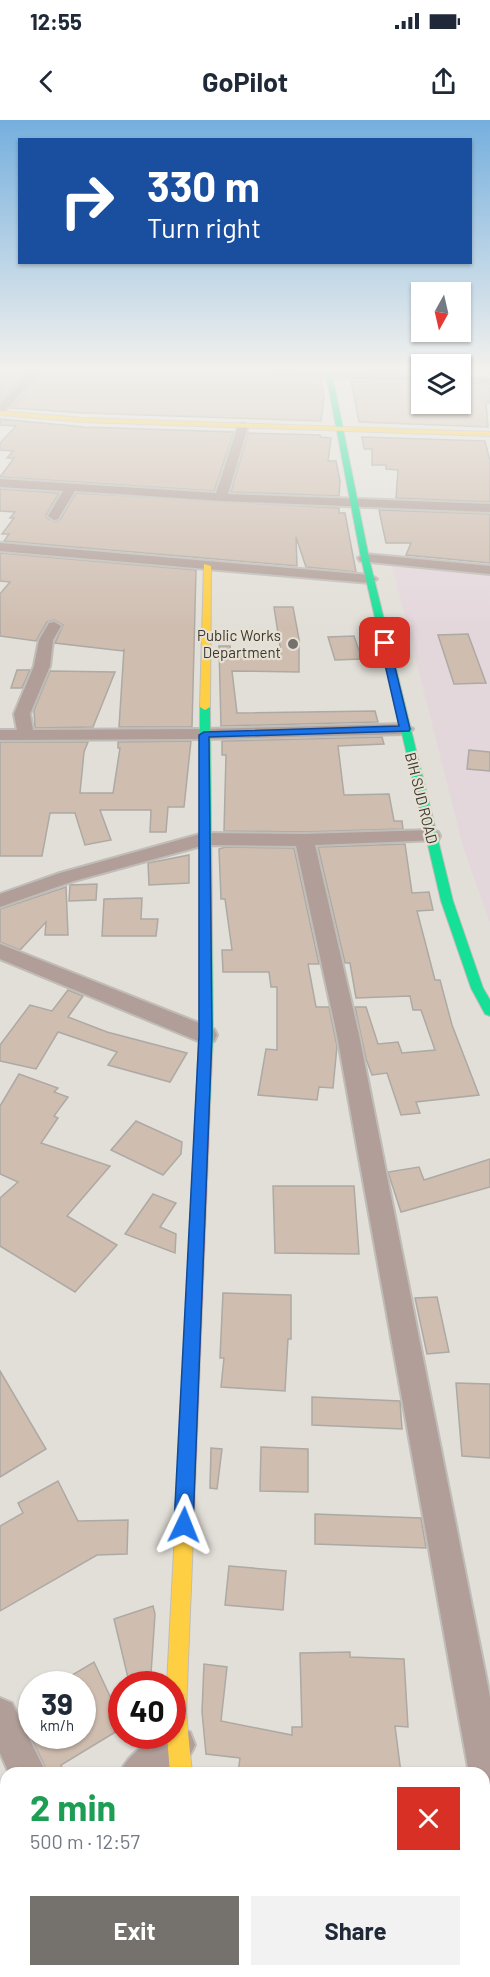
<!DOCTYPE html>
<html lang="en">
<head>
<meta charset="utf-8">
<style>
	body { margin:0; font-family:Barlow,sans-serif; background:#f2f2f3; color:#1f2937; height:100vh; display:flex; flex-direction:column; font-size:22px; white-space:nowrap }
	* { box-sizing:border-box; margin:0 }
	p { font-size:20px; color:#747a83 }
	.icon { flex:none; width:33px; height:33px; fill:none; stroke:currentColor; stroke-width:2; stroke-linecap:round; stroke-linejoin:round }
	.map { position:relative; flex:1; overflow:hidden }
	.drawer { position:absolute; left:0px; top:1647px; width:490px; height:210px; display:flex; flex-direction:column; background:#fff; border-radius:18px 18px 0 0; box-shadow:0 2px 4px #0004 }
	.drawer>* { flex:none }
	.top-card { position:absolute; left:18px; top:18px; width:454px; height:126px; border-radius:0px; box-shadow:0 2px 4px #0004; background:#1a4fa0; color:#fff; overflow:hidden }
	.needle { width:39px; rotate:188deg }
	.controls { position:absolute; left:411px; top:162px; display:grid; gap:12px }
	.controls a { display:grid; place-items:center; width:60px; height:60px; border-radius:0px; background:#fff; box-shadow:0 2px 4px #0004; font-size:30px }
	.speed { position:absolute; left:18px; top:1551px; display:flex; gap:12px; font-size:30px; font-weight:700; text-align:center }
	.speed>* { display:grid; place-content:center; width:78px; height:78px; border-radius:50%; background:#fff; box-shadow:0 2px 4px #0004; line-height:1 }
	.speed small { font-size:15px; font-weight:400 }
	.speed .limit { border:9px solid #d22; background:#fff; color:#111 }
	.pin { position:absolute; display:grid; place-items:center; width:51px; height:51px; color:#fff; margin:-26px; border-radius:12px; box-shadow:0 3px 9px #0006 }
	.me { position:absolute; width:66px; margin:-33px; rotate:2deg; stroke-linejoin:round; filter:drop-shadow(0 0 4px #0008) }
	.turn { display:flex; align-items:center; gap:21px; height:126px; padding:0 30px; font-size:27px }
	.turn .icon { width:78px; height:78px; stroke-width:2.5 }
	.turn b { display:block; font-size:42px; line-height:51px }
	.round { display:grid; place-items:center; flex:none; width:63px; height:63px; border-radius:0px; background:#f2f2f3 }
	.summary { display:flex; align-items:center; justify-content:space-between; height:102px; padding:0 30px }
	h1 { font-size:36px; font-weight:700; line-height:45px; color:#1e9e55 }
	.button { display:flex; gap:12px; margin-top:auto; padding:12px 30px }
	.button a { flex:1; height:69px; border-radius:0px; background:#75726d; color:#fff; font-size:24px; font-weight:700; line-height:69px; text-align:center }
	.button a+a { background:#f2f2f3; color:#1f2937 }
	.status { display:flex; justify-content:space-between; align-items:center; height:42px; padding:0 30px; background:#fff; direction:ltr }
	.status svg { height:16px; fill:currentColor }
	header { display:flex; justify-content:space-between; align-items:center; height:78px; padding:0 30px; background:#fff; font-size:27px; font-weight:700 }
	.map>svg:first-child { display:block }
</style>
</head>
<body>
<div class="status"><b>12:55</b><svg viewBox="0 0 49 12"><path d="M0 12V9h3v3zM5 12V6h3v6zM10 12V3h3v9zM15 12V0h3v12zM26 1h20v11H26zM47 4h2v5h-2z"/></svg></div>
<header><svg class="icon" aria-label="back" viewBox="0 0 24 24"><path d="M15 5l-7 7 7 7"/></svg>GoPilot<svg class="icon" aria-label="share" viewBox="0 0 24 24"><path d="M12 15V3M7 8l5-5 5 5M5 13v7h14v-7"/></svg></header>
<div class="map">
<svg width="490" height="1857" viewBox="0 0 490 1857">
	<rect width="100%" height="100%" fill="#e2dfd8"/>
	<path fill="#e4d7dc" d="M 392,445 L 490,454 L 490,803 L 463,727 Z"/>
	<g fill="#cfbdb0" stroke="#ada9a4" stroke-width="1.5">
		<path d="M 0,247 L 29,251 L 0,281 Z"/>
		<path d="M 48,247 L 83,249 L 85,247 L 123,247 L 121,249 L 161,252 L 166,247 L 241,247 L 248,252 L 321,259 L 324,278 L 321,301 L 84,293 L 11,288 Z"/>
		<path d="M 348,248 L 422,251 L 422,254 L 349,250 Z"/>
		<path d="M 351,261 L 422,264 L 422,284 L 460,284 L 460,265 L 490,267 L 490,283 L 486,283 L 488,307 L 359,302 Z"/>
		<path d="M 0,299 L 84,307 L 234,312 L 214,371 L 0,357 L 14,338 L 7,338 L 13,331 L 0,330 L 0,323 L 16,306 L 0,305 Z"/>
		<path d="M 248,313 L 320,315 L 320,317 L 331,318 L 328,341 L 336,341 L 340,361 L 339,376 L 231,372 Z"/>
		<path d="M 362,317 L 485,321 L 490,341 L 490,382 L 396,378 L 398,350 L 386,349 L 386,345 L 372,345 L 372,329 L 364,329 Z"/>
		<path d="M 0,369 L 59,373 L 46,395 L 47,398 L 55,402 L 60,400 L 76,373 L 339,388 L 339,393 L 345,393 L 356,452 L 306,447 L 296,417 L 297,446 L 4,421 L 9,414 L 2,414 L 14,398 L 10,398 L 15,392 L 0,391 Z"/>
		<path d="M 379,390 L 490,394 L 490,443 L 406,435 L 411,423 L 386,423 Z"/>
		<path d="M 0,433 L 196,450 L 192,607 L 119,607 L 124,529 L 123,531 L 55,523 L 63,505 L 54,500 L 47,502 L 36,521 L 0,516 L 0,474 L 10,462 L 0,461 Z"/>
		<path d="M 274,487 L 293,487 L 299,519 L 299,552 L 232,551 L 237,593 L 375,591 L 378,602 L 221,606 L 219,526 L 230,526 L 231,533 L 281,533 Z"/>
		<path d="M 468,514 L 486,563 L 454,564 L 438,515 Z"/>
		<path d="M 354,516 L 362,539 L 335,540 L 328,517 Z"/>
		<path d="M 17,550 L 30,550 L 22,568 L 11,568 Z"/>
		<path d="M 50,551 L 115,552 L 93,607 L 35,608 L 34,590 Z"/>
		<path d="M 382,617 L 384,624 L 338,626 L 344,675 L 389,674 L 394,701 L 402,701 L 403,709 L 304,712 L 224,711 L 226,635 L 222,635 L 222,621 Z"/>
		<path d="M 191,621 L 184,687 L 168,687 L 166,712 L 150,712 L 151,690 L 100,690 L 111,720 L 85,725 L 75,693 L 50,693 L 42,736 L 0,736 L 0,622 L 88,622 L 84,632 L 80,673 L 113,673 L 120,628 L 118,628 L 118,622 Z"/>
		<path d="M 469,630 L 490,632 L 490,651 L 467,649 Z"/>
		<path d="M 405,724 L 412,773 L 429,772 L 433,790 L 417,791 L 435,860 L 440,860 L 452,905 L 479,975 L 416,982 L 420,993 L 401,995 L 387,953 L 372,955 L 366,939 L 355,887 L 366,887 L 378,924 L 398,922 L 402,933 L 435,930 L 421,890 L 413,890 L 410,876 L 356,878 L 350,843 L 345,843 L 318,727 Z"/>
		<path d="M 225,727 L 294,728 L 319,844 L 308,844 L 316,887 L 329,887 L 337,926 L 333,968 L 319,967 L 317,980 L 258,975 L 266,929 L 277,930 L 277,867 L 271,867 L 269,852 L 223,852 L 222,830 L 232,830 L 225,779 L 221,779 L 219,729 Z"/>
		<path d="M 189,735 L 189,763 L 149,765 L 148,743 Z"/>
		<path d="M 97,764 L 96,780 L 69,781 L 70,765 Z"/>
		<path d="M 66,767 L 68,815 L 45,815 L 46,802 L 20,830 L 0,822 L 0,789 Z"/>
		<path d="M 142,778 L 141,799 L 158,799 L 156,816 L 102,816 L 104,779 Z"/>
		<path d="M 68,870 L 83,876 L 68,897 L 107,912 L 187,933 L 170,962 L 108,945 L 117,932 L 58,912 L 36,949 L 0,941 L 0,925 L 30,885 L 52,891 Z"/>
		<path d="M 19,954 L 58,968 L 54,972 L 68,977 L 54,996 L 58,998 L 41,1023 L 110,1046 L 67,1096 L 117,1125 L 75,1172 L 0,1126 L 0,1078 L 18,1062 L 0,1054 L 0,986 Z"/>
		<path d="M 136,1001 L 182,1022 L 181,1034 L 163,1055 L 111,1030 Z"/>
		<path d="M 490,1039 L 490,1067 L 401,1092 L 388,1052 L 419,1047 L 424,1060 Z"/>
		<path d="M 273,1066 L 354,1066 L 359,1134 L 275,1133 Z"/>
		<path d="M 153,1074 L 176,1083 L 160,1107 L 176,1114 L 175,1133 L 125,1114 Z"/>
		<path d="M 223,1173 L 291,1175 L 291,1219 L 288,1219 L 285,1271 L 221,1267 L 224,1238 L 220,1238 Z"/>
		<path d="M 437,1177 L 449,1232 L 427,1234 L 415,1178 Z"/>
		<path d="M 0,1251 L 46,1329 L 0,1357 Z"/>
		<path d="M 456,1263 L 490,1264 L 490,1338 L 462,1336 Z"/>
		<path d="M 312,1277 L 400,1281 L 402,1309 L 312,1305 Z"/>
		<path d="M 261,1327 L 308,1329 L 308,1372 L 260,1371 Z"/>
		<path d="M 211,1328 L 222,1329 L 217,1369 L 210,1368 Z"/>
		<path d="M 58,1361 L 78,1401 L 128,1400 L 127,1434 L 97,1435 L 0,1491 L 0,1406 L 23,1393 L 18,1383 Z"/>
		<path d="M 315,1394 L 421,1398 L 426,1428 L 315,1424 Z"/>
		<path d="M 229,1446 L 286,1451 L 283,1490 L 225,1485 Z"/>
		<path d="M 153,1486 L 155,1494 L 151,1554 L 129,1562 L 114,1499 Z"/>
		<path d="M 350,1532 L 350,1537 L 404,1539 L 408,1607 L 395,1606 L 401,1653 L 238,1653 L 240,1638 L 206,1634 L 202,1592 L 204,1544 L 227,1547 L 221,1601 L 292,1615 L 292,1607 L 302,1607 L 300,1533 Z"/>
		<path d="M 94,1542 L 122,1602 L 122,1608 L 61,1645 L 64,1653 L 48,1653 L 31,1617 L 82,1616 L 82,1564 L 57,1564 Z"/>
	</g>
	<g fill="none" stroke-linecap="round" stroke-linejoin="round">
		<defs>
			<g id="street">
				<path d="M 36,247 L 46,247 L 4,292 L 0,293 L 0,284 Z"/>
				<path d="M 243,247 L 422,256 L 422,262 L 300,256 L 248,250 Z"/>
				<path d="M 460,257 L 490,259 L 490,265 L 460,263 Z"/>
				<path d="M 243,303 L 248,306 L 228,374 L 490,384 L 490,392 L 221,381 L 75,371 L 58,399 L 54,400 L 48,396 L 63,371 L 0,367 L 0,359 L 216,373 L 238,306 Z"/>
				<path d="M 0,423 L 370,455 L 377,459 L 370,463 L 0,431 Z"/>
				<path d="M 365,434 L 490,446 L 490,454 L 360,441 L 358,438 Z"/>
				<path d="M 54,502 L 61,506 L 53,520 L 50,546 L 30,594 L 33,610 L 204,609 L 405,604 L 413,609 L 405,614 L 204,619 L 0,620 L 0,610 L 17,610 L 14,594 L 34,546 L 39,520 L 49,503 Z"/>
				<path d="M 431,710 L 438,712 L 440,716 L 438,720 L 315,725 L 359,915 L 490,1577 L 490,1687 L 484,1685 L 484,1653 L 469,1653 L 337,915 L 296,726 L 205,725 L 74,761 L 0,787 L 0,774 L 60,753 L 204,713 L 304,714 Z"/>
				<path d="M 0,824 L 214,909 L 217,915 L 214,921 L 206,923 L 198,921 L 0,839 Z"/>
				<path d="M 0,1578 L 12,1583 L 46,1653 L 9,1653 L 0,1633 Z"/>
				<path d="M 177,1607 L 190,1612 L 195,1625 C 180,1660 152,1653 120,1653 C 128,1634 152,1616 172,1616 L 172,1609 Z"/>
				<path d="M 6,1720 L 6,1758 L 0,1761 L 0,1723 Z"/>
			</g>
			<g id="fast">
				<path d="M 328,247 L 334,247 L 332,254 L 369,438 L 453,781 L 483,868 L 490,880 L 490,896 L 485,894 L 471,868 L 441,781 L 361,438 L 326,254 Z"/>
				<path d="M 205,584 L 210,587 L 213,915 L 210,985 L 208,989 L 198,989 L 196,985 L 199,915 L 200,587 Z"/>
			</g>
			<g id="slow">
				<path d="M 0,291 L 84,298 L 490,312 L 490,316 L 84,302 L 0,295 Z"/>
				<path d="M 204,444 L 211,446 L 210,587 L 205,590 L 200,587 Z"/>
				<path d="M 185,1383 L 192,1385 L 194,1392 L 186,1592 L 192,1653 L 170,1653 L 167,1616 L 172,1616 L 172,1564 L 167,1564 L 176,1392 L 178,1385 Z"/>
			</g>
			<path id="jam" d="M 203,980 L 208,981 L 210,985 L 194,1392 L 192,1399 L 185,1401 L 178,1399 L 176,1392 L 196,985 L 198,981 Z"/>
		</defs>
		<use href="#street" stroke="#c0bdb8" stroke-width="4"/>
		<use href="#fast" stroke="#c0bdb8" stroke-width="2"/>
		<use href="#slow" stroke="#c0bdb8" stroke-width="2"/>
		<use href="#jam" stroke="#c0bdb8" stroke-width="2"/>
		<use href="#street" fill="#b19e98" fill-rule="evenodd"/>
		<use href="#fast" fill="#16e098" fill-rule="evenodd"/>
		<use href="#slow" fill="#ffcf43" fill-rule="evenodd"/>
		<use href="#jam" fill="#f24e42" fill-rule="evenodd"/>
	</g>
	<linearGradient id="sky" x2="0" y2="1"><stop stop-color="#75afde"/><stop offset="0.49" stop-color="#f2f1ed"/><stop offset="1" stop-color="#f2f1ed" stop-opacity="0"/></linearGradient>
	<rect width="490" height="507" fill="url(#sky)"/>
	<path fill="#1a73e8" stroke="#114b97" stroke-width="1.5" d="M 385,520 L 389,523 L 410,609 L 409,611 L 209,617 L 212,915 L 193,1405 L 191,1412 L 184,1415 L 177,1412 L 174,1405 L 199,915 L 199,615 L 204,612 L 399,606 L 380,523 Z"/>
	<circle fill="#75726d" stroke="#e7e1d3" stroke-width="2" cx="293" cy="524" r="6"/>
	<g text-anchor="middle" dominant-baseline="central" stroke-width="4.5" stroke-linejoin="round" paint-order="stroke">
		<g font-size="15" fill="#3b3833" stroke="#e7e1d3" text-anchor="end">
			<text x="281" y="515">Public Works<tspan x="281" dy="17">Department</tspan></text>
		</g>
		<g font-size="15" fill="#3b3833" stroke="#e7e1d3">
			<text transform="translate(422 678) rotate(76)">BIH SUD ROAD</text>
		</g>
	</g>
</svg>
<div class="controls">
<a><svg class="needle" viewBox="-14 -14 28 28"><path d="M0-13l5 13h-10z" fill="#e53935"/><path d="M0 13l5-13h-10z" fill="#747a83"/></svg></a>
<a><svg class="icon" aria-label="layers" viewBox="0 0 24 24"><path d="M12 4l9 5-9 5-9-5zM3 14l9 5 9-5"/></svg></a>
</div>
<div class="speed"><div>39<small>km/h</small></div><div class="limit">40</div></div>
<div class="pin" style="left:385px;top:523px;background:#d93025"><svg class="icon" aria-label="arrive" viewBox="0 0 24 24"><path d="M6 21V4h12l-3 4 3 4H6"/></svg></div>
<svg class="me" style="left:184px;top:1405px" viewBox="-20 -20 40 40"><path d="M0-17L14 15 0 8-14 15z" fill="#1a73e8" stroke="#fff" stroke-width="4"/></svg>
<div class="top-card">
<div class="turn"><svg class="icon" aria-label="right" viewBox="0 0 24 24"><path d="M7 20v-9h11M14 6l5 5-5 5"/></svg><div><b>330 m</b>Turn right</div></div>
</div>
<section class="drawer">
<div class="summary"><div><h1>2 min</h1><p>500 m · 12:57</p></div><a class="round" style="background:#d93025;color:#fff"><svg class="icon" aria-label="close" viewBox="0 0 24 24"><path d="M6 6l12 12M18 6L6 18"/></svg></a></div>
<div class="button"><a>Exit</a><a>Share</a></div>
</section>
</div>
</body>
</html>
